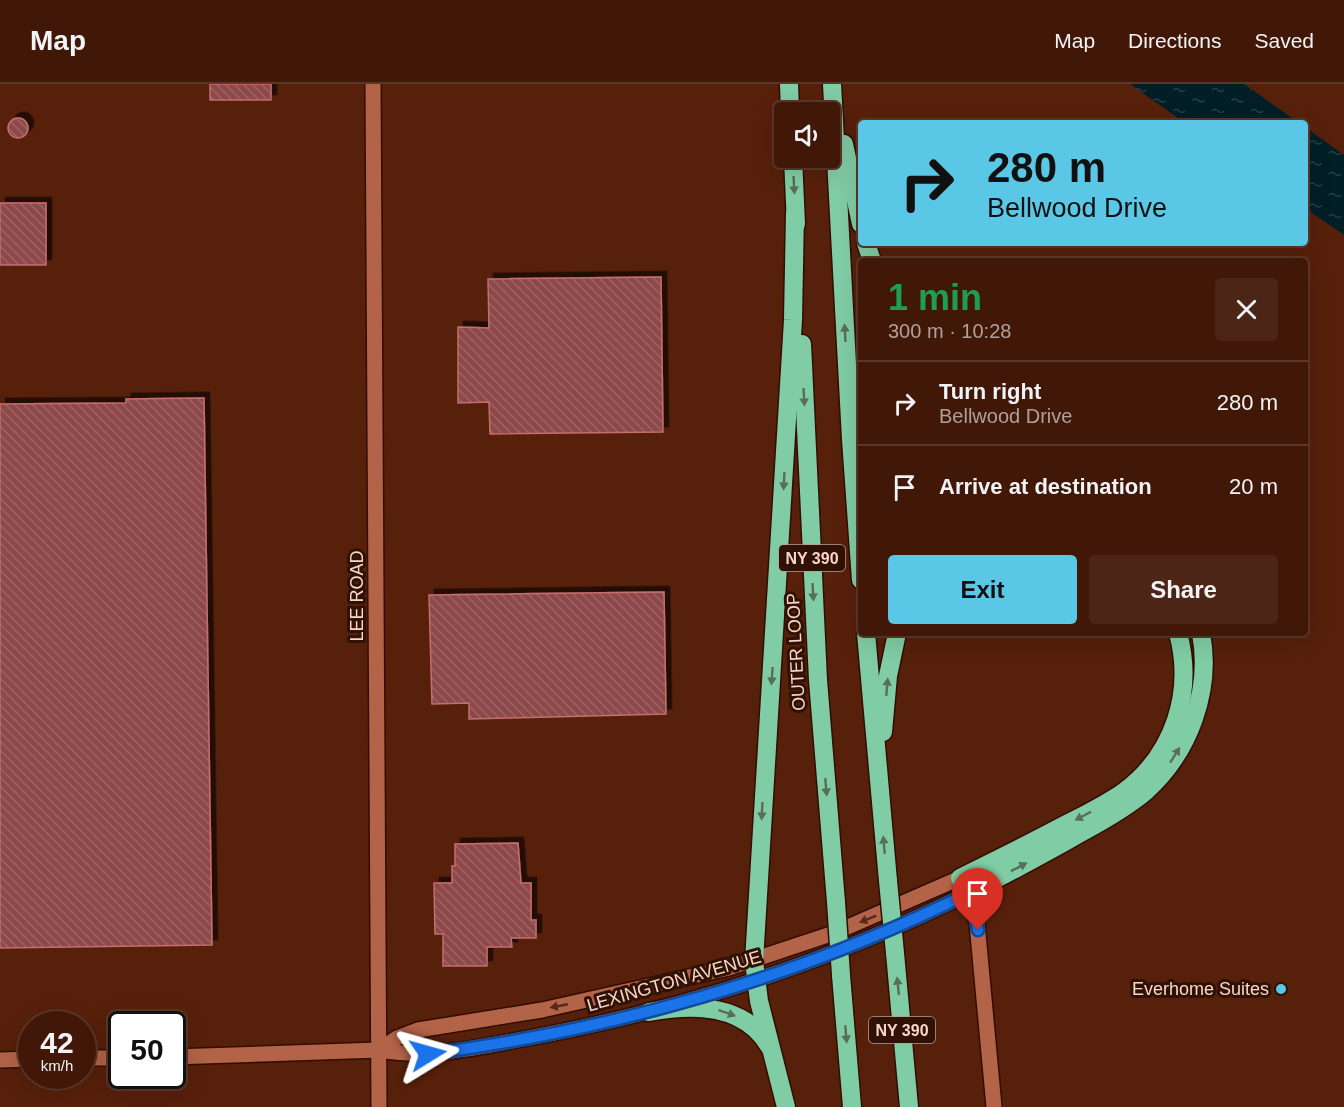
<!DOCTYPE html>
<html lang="en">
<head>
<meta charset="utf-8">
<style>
	body { margin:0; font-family:Arial,sans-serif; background:#4c2516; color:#f1f3f6; height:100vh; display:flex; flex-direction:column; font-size:22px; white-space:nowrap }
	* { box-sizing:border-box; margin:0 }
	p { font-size:20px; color:#aea09c }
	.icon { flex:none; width:33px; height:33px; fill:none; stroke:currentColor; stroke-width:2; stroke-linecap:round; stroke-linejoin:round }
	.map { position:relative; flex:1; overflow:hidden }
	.panel { position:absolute; left:858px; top:174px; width:450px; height:378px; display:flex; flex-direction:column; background:#411808; border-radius:6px; box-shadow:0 6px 24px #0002,0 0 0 2px #5a3729 }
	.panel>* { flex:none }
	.top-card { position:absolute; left:858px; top:36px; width:450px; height:126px; border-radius:6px; box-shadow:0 6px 24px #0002,0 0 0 2px #5a3729; background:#5bc7e7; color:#111; overflow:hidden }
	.fabs { position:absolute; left:774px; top:18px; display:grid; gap:12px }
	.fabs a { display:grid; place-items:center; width:66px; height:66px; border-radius:6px; background:#411808; box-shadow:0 6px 24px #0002,0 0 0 2px #5a3729; font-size:30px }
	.speed { position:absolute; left:18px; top:927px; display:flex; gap:12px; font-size:30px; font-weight:700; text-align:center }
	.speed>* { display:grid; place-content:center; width:78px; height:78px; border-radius:50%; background:#411808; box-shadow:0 6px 24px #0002,0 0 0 2px #5a3729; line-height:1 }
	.speed small { font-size:15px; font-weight:400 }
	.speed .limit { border:3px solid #111; border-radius:9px; background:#fff; color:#111 }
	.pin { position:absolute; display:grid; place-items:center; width:51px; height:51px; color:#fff; margin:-62px -26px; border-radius:50% 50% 50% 0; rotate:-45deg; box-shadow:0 0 6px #0007 }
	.pin .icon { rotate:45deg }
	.me { position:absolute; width:66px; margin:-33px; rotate:82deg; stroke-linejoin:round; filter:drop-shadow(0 0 4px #0008) }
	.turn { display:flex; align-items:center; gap:21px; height:126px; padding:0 30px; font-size:27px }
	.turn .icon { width:78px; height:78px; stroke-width:2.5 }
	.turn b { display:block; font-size:42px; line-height:51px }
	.round { display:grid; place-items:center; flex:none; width:63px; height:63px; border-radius:6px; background:#4c2516 }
	.overview { display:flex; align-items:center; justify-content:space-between; height:102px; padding:0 30px }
	h1 { font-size:36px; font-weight:700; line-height:45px; color:#1e9e55 }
	.cta { display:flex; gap:12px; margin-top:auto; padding:12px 30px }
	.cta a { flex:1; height:69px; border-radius:6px; background:#5bc7e7; color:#111; font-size:24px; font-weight:700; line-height:69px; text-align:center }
	.cta a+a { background:#4c2516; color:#f1f3f6 }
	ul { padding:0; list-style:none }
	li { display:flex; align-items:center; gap:18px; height:84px; padding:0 30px; border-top:2px solid #5a3729 }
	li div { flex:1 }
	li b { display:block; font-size:22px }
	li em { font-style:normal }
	header { display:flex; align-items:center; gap:36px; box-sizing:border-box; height:84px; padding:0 30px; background:#411808; border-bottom:2px solid #5a3729 }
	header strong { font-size:28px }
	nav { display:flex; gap:33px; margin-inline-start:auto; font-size:21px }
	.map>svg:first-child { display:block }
</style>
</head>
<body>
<header>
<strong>Map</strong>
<nav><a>Map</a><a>Directions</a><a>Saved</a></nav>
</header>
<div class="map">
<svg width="1344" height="1023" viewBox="0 0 1344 1023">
	<defs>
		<pattern id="water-ripples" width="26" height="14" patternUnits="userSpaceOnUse" patternTransform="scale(1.5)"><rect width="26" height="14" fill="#021f27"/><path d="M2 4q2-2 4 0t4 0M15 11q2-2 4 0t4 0" fill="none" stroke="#283f45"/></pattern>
		<pattern id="building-back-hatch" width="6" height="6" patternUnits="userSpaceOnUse" patternTransform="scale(1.5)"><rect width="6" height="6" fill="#8d484a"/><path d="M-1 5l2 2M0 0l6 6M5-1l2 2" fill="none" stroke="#9e6263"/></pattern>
		<filter id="shadow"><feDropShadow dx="5.5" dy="-5.5" stdDeviation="0" flood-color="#0009"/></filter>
	</defs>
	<rect width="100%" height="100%" fill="#57200b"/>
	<g fill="url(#water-ripples)">
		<path d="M 1130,0 L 1244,0 L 1299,39 L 1185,39 Z"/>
		<path d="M 1305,43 L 1344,71 L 1344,151 L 1305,124 Z"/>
	</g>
	<g fill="url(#building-back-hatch)" stroke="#c56e6f" stroke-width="1.5" filter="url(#shadow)">
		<rect x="210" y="0" width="61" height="16"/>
		<circle cx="18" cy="44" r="10"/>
		<rect x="0" y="119" width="46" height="62"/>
		<path d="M 661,193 L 663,348 L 490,350 L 489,318 L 458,319 L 458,243 L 489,244 L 488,195 Z"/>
		<path d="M 204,314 L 212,861 L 0,864 L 0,320 L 126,319 L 126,315 Z"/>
		<path d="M 664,508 L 666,630 L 469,635 L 469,619 L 432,620 L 429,511 Z"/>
		<path d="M 518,759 L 521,799 L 531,799 L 531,836 L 536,836 L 536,854 L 511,854 L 512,863 L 487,863 L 487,882 L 443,882 L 443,850 L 435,850 L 434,799 L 452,799 L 452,782 L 455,782 L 455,760 Z"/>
	</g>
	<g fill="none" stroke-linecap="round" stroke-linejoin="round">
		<defs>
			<g id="secondary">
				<path d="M 373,0 L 379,1023"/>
				<path d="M 379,966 L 397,954 L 418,946 L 542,926 L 729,884 L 834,849 L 960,794 L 972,820 L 977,839 L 994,1023"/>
				<path d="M 172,973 L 379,966 C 427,975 475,964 523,955 C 676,927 827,879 967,810"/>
				<path d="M 82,974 L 122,974"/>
				<path d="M 0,976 L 32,975"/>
			</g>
			<g id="highway">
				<path d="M 789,0 L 790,28"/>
				<path d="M 832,0 L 851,355 L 861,496"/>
				<path d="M 844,60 L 861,140"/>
				<path d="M 793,74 L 796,140"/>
				<path d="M 866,159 L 872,177"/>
				<path d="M 802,260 L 818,596 L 836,818"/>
				<path d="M 866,549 L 888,797"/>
				<path d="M 883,648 L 888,592 L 897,549"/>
				<path d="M 960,794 C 992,778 1025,762 1057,745 C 1080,733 1104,722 1125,707 C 1174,670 1194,608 1178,549"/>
				<path d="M 967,810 C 1006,790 1046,769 1084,747 C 1106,735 1127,723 1146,707 C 1189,668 1212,607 1201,549"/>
				<path d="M 895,869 L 909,1023"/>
				<path d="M 841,891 L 852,1023"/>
				<path d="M 649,928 C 691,920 744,919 769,962"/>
				<path d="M 786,1023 L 759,917 L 754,877 L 793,236 L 795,129"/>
			</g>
		</defs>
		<use href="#secondary" stroke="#330d02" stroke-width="18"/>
		<use href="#highway" stroke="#330d02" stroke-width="21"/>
		<use href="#secondary" stroke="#b26348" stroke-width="15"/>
		<use href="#highway" stroke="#80cca4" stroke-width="18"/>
		<defs>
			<g id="highway-bridge">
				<path d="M 888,797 L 895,869"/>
				<path d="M 836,818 L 841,891"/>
			</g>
		</defs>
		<use href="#highway-bridge" stroke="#330d02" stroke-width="21" stroke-linecap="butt"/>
		<use href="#highway-bridge" stroke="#80cca4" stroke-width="18"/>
	</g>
	<defs><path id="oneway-solid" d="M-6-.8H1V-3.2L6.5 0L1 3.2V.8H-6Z" transform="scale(1.5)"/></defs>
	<g fill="#586e55">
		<use href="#oneway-solid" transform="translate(794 101) rotate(87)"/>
		<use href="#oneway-solid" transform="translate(845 249) rotate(-93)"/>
		<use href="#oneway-solid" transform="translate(804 313) rotate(87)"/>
		<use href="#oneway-solid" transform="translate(784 397) rotate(93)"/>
		<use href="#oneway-solid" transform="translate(813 508) rotate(87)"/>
		<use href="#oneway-solid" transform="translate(772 592) rotate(94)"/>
		<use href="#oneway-solid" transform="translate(887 603) rotate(-85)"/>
		<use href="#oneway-solid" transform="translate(1175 671) rotate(-58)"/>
		<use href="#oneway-solid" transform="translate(826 703) rotate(85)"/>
		<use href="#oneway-solid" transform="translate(762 727) rotate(93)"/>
		<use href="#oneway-solid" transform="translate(1083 732) rotate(152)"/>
		<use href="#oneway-solid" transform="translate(884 761) rotate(-95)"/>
		<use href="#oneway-solid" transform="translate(1019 783) rotate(-27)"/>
		<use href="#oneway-solid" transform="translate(898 902) rotate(-96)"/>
		<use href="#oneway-solid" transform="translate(727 929) rotate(19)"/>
		<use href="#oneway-solid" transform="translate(846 950) rotate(85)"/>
	</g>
	<g fill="#572a1a">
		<use href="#oneway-solid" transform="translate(868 835) rotate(158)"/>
		<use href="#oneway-solid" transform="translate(559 922) rotate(169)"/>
	</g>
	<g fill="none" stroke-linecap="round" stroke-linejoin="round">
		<defs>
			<path id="route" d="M 428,970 C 614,946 799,893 967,810 L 974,826 L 978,846"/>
		</defs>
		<use href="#route" stroke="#114b97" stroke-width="15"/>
		<use href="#route" stroke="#1a73e8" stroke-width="10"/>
	</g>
	<circle fill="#5bc7e7" stroke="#301106" stroke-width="2" cx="1281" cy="905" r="6"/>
	<g text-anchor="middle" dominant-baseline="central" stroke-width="6" stroke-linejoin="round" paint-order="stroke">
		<g fill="#301106" stroke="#bd9a8e" stroke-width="1.5">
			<rect x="779" y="461" width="66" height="26" rx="4.5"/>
			<rect x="869" y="933" width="66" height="26" rx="4.5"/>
		</g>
		<g font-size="16" font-weight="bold" fill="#f9d5c8">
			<text x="812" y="474">NY 390</text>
			<text x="902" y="946">NY 390</text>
		</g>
		<g font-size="18" fill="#f9d5c8" stroke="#301106">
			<text transform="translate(357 512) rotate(-90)">LEE ROAD</text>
			<text transform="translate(796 568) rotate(-93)">OUTER LOOP</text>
			<text transform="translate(674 897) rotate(-16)">LEXINGTON AVENUE</text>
		</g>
		<g font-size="18" fill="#f9d5c8" stroke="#301106" text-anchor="end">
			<text x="1269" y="905">Everhome Suites</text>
		</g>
	</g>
</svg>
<div class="fabs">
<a><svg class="icon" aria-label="sound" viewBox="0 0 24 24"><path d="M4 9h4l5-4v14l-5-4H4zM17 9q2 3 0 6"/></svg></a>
</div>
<div class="speed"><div>42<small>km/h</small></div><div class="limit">50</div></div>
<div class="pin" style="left:978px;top:846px;background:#d93025"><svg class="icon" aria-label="arrive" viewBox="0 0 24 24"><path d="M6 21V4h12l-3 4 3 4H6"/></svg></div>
<svg class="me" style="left:428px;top:970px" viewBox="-20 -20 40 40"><path d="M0-17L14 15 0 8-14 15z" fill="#1a73e8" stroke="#fff" stroke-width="4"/></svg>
<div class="top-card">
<div class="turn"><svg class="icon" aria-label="right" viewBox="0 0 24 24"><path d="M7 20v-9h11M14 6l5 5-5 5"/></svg><div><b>280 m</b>Bellwood Drive</div></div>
</div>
<section class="panel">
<div class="overview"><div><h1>1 min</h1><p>300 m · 10:28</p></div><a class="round"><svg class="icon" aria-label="close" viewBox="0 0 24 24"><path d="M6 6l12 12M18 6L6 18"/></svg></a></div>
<ul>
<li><svg class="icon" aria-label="right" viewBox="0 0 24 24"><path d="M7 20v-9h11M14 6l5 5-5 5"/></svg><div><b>Turn right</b><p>Bellwood Drive</p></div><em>280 m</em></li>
<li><svg class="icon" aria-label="arrive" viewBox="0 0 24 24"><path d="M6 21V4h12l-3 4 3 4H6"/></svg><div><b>Arrive at destination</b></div><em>20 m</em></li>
</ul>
<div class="cta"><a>Exit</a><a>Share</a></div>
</section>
</div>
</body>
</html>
